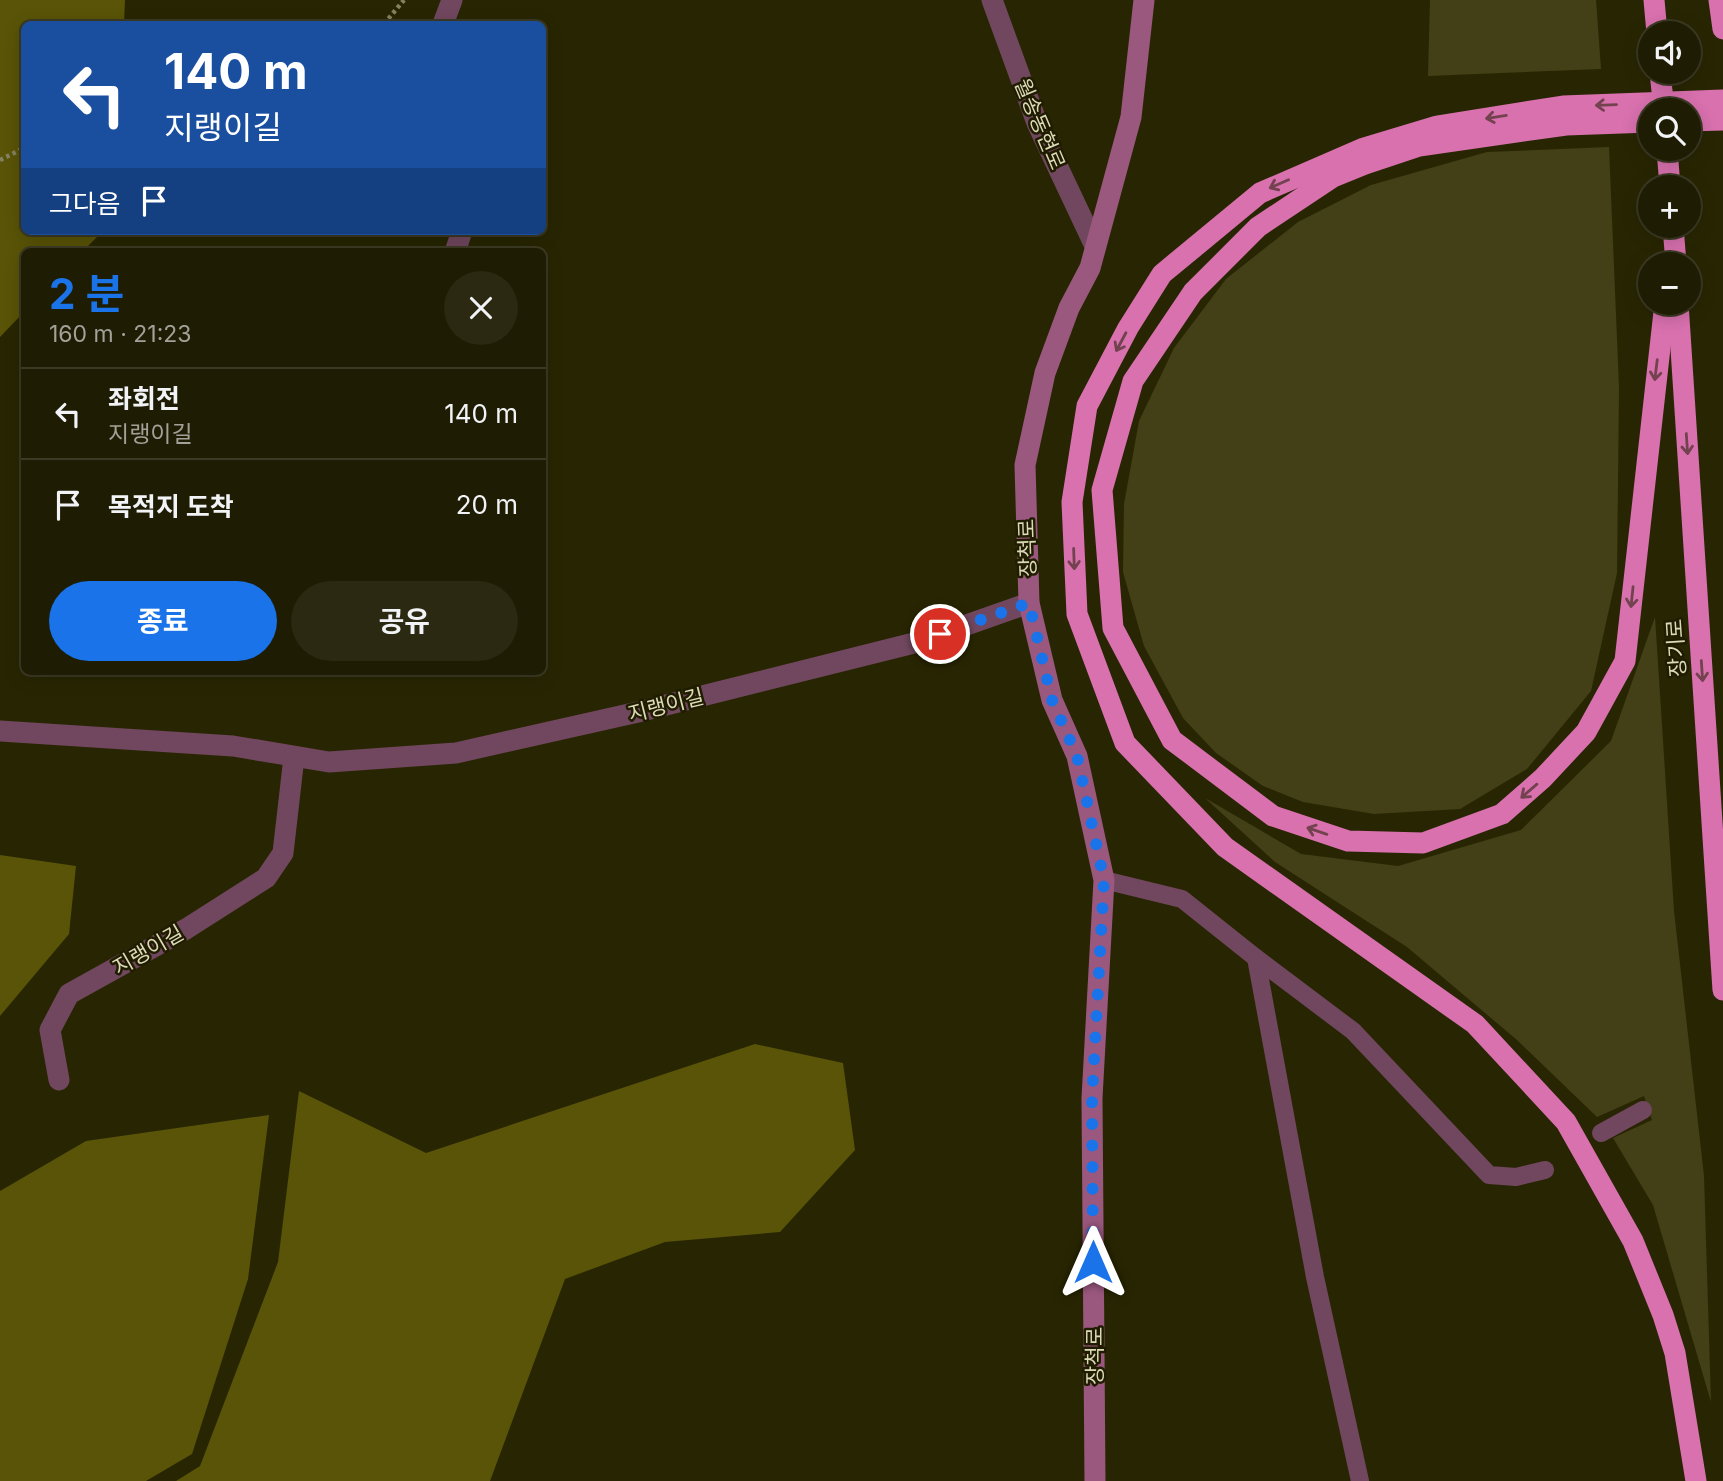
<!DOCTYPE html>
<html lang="ko">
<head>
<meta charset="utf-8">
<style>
	body { margin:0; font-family:Inter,"Noto Sans KR",sans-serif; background:#2b2911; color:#f1f3f6; height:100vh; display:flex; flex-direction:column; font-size:26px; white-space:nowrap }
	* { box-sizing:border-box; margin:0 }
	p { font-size:23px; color:#a1a199 }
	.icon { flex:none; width:38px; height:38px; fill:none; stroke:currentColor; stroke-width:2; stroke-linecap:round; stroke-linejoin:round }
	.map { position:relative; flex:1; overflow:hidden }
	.panel { position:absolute; left:21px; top:248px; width:525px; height:427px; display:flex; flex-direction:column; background:#1e1c02; border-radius:10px; box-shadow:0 4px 18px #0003,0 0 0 2px #3c3a24 }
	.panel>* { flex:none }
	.hud { position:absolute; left:21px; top:21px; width:525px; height:214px; border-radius:10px; box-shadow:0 4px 18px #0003,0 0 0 2px #3c3a24; background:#1a4fa0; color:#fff; overflow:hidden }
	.tools { position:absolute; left:1638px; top:21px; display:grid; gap:14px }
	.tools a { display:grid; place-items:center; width:63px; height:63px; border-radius:50%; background:#1e1c02; box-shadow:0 4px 18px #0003,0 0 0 2px #3c3a24; font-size:35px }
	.pin { position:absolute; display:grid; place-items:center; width:60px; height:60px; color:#fff; margin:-30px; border:4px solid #fff; border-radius:50%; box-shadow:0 2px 7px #0007 }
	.me { position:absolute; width:77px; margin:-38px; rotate:0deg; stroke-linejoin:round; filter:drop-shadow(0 0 5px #0008) }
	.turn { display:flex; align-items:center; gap:24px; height:147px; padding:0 28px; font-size:32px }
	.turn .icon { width:91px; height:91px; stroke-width:2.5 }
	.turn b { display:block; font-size:49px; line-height:60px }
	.then { display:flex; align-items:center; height:66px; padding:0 28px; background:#0003; gap:14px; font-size:26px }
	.round { display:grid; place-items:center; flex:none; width:74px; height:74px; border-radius:37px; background:#2b2911 }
	.overview { display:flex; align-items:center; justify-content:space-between; height:119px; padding:0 28px }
	h1 { font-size:42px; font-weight:700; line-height:52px; color:#1a73e8 }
	.action { display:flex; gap:14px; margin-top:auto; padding:14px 28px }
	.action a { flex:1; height:80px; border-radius:42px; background:#1a73e8; color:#fff; font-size:28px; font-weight:700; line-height:80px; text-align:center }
	.action a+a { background:#2b2911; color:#f1f3f6 }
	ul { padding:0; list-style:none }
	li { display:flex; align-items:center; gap:21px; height:91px; padding:0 28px; border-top:2px solid #3c3a24 }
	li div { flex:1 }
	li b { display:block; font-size:26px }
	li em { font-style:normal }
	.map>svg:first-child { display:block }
</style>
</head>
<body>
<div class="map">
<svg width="1723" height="1481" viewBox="0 0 1723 1481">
	<rect width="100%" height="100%" fill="#282602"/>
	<g fill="#434017">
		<path d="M 1430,0 L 1596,0 L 1601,69 L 1428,76 Z"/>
		<path d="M 1609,147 L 1619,387 L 1617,573 L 1591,691 L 1527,769 L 1460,809 L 1374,814 L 1303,802 L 1263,786 L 1216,753 L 1183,718 L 1144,646 L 1123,572 L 1124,504 L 1139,421 L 1174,348 L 1226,279 L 1298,222 L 1371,185 L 1487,152 Z"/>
		<path d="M 1655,617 L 1674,911 L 1704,1176 L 1711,1402 L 1653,1205 L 1613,1138 L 1652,1120 L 1644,1096 L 1597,1117 L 1517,1040 L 1407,947 L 1275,862 L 1205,798 L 1301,854 L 1398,866 L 1521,830 L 1611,741 Z"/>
	</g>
	<g fill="#595407">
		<path d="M 0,0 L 125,0 L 124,24 L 24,24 L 24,231 L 103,231 L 82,252 L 24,252 L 24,312 L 0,337 Z"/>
		<path d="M 0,855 L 76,866 L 69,934 L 0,1016 Z"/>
		<path d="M 755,1044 L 843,1063 L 855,1150 L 780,1232 L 665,1242 L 565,1279 L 490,1481 L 176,1481 L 200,1466 L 278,1262 L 299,1091 L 426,1153 Z"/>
		<path d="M 269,1115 L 248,1279 L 192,1454 L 146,1481 L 0,1481 L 0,1191 L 86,1141 Z"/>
	</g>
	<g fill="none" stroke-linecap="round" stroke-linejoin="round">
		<g stroke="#848260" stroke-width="4.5" stroke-dasharray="3.5 3.5" stroke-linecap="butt">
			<path d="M 384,24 L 404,0"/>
			<path d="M 0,160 L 24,148"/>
		</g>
		<g stroke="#71475f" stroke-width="18">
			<path d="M 1104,880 L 1182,899 L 1256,958 L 1315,1277 L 1360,1481"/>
			<path d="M 1256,958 L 1353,1031 L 1489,1175 L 1516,1177 L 1545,1170"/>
			<path d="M 1601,1133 L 1643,1110"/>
		</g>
		<g stroke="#71475f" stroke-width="21">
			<path d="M 992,0 L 1037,123 L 1095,246"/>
			<path d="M 443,24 L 452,0"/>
			<path d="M 455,252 L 462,231"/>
			<path d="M 0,731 L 233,746 L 329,762 L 456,753 L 638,712 L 918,642 L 1029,603"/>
			<path d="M 59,1080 L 50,1030 L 69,994 L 186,929 L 266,878 L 283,853 L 294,757"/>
		</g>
		<path stroke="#9b587f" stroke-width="21" d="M 1095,1481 L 1092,1098 L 1104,880 L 1077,756 L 1052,700 L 1029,603 L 1025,465 L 1045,373 L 1069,308 L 1090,268 L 1131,117 L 1144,0"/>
		<g stroke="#d971af" stroke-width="21">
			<path d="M 1654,0 L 1657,33"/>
			<path d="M 1719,0 L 1723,29"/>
			<path d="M 1660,72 L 1664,110"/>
			<path d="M 1689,121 L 1723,120"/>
			<path d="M 1650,122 L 1566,125 L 1419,146 L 1365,164 L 1333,177 L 1258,227 L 1193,292 L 1133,381 L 1102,490 L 1113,628 L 1172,740 L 1273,816 L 1348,841 L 1423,843 L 1502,814 L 1543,778 L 1586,732 L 1625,661 L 1665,303"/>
			<path d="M 1667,149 L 1670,187"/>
			<path d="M 1673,226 L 1676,264"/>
			<path d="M 1678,303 L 1723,990"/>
			<path d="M 1696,1481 L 1675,1353 L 1663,1315 L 1633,1241 L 1566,1122 L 1475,1024 L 1225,847 L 1125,743 L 1077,614 L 1072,502 L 1087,406 L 1128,328 L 1162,274 L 1260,193 L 1364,148 L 1437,126 L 1563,106 L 1723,100"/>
		</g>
	</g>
	<defs><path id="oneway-shaft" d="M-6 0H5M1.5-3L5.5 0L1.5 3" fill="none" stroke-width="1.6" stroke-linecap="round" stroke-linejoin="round" transform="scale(1.75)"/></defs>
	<g stroke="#73424f">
		<use href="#oneway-shaft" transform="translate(1606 105) rotate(178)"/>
		<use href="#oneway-shaft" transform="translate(1496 117) rotate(171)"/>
		<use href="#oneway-shaft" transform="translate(1279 184) rotate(156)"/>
		<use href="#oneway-shaft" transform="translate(1121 342) rotate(118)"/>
		<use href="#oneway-shaft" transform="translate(1656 370) rotate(97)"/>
		<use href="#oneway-shaft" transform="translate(1687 444) rotate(86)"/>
		<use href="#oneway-shaft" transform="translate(1074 559) rotate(88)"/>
		<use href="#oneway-shaft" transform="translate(1632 597) rotate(96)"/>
		<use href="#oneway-shaft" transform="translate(1702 671) rotate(86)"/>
		<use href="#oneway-shaft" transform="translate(1529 791) rotate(139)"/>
		<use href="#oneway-shaft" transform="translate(1317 831) rotate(-161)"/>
	</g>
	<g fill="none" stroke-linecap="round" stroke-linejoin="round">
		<path stroke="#1a73e8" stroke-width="12" stroke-dasharray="0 21.6" d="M 940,634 L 1029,603 L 1052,700 L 1077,756 L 1104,880 L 1092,1098 L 1093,1262"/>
	</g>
	<g text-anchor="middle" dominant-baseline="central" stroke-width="5" stroke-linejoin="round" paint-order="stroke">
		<g font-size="21" fill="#dbd9b8" stroke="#1f1c00">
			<text transform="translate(1040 124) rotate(67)">월송동현로</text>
			<text transform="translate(1027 548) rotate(-92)">장척로</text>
			<text transform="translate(1676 648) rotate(-94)">장기로</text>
			<text transform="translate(666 705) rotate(-14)">지랭이길</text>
			<text transform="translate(148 950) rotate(-30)">지랭이길</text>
			<text transform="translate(1094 1356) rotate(-90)">장척로</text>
		</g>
	</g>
</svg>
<div class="tools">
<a><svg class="icon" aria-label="sound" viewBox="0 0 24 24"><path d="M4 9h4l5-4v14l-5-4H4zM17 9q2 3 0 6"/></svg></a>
<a><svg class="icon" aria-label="search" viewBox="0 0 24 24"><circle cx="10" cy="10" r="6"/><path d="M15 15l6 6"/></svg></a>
<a>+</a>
<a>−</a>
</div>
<div class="pin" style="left:940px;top:634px;background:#d93025"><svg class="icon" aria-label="arrive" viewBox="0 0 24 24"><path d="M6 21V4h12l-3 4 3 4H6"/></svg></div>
<svg class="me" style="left:1093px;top:1262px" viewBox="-20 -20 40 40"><path d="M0-17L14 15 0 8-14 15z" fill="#1a73e8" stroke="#fff" stroke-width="4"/></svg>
<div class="hud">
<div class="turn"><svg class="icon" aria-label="left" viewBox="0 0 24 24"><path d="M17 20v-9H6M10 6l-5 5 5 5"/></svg><div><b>140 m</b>지랭이길</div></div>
<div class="then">그다음<svg class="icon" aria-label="arrive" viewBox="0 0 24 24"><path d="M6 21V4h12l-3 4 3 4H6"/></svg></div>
</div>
<section class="panel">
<div class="overview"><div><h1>2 분</h1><p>160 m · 21:23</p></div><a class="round"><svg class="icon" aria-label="close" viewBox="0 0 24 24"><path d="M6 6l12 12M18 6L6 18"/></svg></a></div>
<ul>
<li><svg class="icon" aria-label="left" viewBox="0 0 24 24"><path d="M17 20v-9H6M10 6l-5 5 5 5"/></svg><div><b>좌회전</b><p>지랭이길</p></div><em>140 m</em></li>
<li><svg class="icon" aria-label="arrive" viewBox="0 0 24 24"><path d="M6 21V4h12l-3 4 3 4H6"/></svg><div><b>목적지 도착</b></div><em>20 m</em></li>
</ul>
<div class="action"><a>종료</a><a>공유</a></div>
</section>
</div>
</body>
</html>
